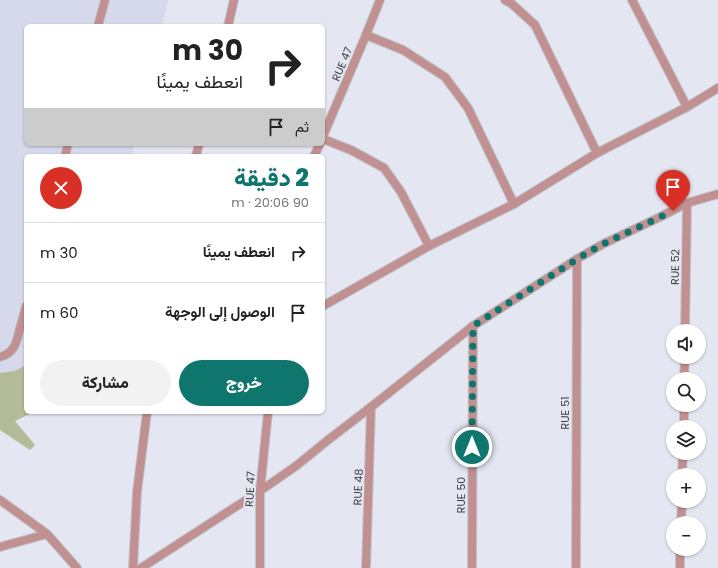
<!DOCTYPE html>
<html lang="ar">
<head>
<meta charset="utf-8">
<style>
	body { margin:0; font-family:Poppins,Vazirmatn,sans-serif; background:#f2f2f2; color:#222; direction:rtl; height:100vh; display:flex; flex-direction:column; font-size:15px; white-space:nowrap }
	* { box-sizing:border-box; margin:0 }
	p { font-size:13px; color:#767676 }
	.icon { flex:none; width:22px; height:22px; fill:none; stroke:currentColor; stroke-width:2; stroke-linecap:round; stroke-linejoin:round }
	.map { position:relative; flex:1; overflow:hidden; direction:ltr }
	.sheet { position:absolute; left:24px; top:154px; width:301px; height:260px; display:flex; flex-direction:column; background:#fff; border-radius:6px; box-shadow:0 1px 3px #0004; direction:rtl }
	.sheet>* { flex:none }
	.top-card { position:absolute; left:24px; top:24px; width:301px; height:122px; border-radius:6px; box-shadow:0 1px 3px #0004; direction:rtl; background:#fff; color:#222; overflow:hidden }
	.fabs { position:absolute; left:666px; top:324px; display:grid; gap:8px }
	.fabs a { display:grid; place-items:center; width:40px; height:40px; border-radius:50%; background:#fff; box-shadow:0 1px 3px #0004; font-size:20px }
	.pin { position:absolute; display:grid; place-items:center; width:34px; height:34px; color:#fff; margin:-41px -17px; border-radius:50% 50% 50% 0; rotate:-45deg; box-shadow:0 0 4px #0007 }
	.pin .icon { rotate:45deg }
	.me { position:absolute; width:44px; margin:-22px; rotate:0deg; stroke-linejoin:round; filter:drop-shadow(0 0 3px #0008) }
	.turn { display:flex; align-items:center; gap:14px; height:84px; padding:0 16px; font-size:18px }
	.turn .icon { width:52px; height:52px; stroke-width:2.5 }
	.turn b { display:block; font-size:28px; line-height:34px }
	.then { display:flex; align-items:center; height:38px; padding:0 16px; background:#0003; gap:8px; font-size:15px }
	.round { display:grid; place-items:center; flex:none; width:42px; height:42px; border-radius:21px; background:#f2f2f2 }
	.head { display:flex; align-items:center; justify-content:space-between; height:68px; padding:0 16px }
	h1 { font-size:24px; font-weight:800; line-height:30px; color:#0f766e }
	.action { display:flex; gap:8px; margin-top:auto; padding:8px 16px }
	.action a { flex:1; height:46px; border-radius:24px; background:#0f766e; color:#fff; font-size:16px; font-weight:800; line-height:46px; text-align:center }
	.action a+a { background:#f2f2f2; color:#222 }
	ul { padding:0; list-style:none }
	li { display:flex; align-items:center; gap:12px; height:60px; padding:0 16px; border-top:1px solid #e0e0e0 }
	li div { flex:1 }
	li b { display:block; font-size:15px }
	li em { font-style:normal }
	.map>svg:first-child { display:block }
</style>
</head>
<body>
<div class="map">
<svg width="718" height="568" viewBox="0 0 718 568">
	<rect width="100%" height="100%" fill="#e4e6f1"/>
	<path fill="#d6d9eb" d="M 0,0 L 168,0 L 162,26 L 26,26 L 26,144 L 135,144 L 132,156 L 26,156 L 26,398 L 0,394 Z"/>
	<path fill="#b4bb99" d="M 26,365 L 26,412 L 34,412 L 15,421 L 35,445 L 30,450 L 0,430 L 0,373 L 15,371 Z"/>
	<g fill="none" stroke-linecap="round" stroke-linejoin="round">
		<defs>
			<g id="street">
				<path d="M 505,0 L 512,4 L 535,25 L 597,153"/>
				<path d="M 632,0 L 687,107"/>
				<path d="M 98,26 L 105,0"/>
				<path d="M 228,26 L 234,0"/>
				<path d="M 366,35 L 403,50 L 445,77 L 468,108 L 514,204"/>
				<path d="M 323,136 L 366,35 L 380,0"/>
				<path d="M 323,139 L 351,150 L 384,168 L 401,192 L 429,246"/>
				<path d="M 65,156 L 68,144"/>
				<path d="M 196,156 L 199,144"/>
				<path d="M 314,156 L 320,144"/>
				<path d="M 323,306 L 429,246 L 514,204 L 597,153 L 687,107 L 718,88"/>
				<path d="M 685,331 L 687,203"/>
				<path d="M 0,357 C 15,353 17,341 20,328 C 22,321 24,313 26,306"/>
				<path d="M 684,379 L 685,357"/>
				<path d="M 684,427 L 684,405"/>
				<path d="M 682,475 L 683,453"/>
				<path d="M 0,500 L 47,534 L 77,568"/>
				<path d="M 681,523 L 682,501"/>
				<path d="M 0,547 L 47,534"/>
				<path d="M 133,568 L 137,492 L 147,412"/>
				<path d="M 141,568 L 260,491 L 296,466 L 328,440 L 371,407 L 473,326 L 577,259 L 603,244 L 658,218 L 687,203 L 718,194"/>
				<path d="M 260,568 L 260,491 L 268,412"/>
				<path d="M 366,568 L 371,407"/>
				<path d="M 472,568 L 473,326"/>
				<path d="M 576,568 L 577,259"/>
				<path d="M 680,568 L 680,549"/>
			</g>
		</defs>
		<use href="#street" stroke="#c2c4ce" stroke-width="10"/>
		<use href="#street" stroke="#c19091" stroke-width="8"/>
	</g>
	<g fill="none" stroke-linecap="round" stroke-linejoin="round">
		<path stroke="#0f766e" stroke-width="7" stroke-dasharray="0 12.6" d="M 472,447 L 473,326 L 577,259 L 603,244 L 673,211"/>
	</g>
	<g text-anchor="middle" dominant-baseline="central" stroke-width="4" stroke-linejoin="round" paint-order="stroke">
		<g font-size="11" fill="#3c3d41" stroke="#e4e6f1">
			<text transform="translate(342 64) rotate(-67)">RUE 47</text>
			<text transform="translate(675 267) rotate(-89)">RUE 52</text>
			<text transform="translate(565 413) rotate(-90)">RUE 51</text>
			<text transform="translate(358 487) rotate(-88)">RUE 48</text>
			<text transform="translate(250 489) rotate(-87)">RUE 47</text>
			<text transform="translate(461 495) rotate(-90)">RUE 50</text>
		</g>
	</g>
</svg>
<div class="fabs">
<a><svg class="icon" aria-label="sound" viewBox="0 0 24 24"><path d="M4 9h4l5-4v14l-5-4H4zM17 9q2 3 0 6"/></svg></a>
<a><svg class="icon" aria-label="search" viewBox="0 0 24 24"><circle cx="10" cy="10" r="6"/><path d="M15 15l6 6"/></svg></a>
<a><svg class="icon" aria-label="layers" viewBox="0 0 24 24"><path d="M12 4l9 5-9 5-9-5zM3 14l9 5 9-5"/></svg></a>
<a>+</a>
<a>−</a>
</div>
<div class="pin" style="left:673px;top:211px;background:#d93025"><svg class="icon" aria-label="arrive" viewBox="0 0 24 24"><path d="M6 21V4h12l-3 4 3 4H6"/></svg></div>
<svg class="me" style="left:472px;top:447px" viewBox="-20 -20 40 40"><circle r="17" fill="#0f766e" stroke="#fff" stroke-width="3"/><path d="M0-11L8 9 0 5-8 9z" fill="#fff"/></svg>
<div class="top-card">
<div class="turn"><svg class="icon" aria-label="right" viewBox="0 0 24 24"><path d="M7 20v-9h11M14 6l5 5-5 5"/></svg><div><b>30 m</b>انعطف يمينًا</div></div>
<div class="then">ثم<svg class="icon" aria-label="arrive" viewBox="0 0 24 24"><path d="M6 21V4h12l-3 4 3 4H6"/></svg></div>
</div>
<section class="sheet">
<div class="head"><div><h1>2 دقيقة</h1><p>90 m · 20:06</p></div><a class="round" style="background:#d93025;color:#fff"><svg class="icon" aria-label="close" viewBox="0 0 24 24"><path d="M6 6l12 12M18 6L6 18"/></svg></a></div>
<ul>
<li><svg class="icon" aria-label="right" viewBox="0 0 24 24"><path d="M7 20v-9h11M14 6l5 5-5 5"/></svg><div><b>انعطف يمينًا</b></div><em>30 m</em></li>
<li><svg class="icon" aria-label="arrive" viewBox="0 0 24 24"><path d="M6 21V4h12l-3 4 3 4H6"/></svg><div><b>الوصول إلى الوجهة</b></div><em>60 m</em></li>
</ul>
<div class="action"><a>خروج</a><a>مشاركة</a></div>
</section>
</div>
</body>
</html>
